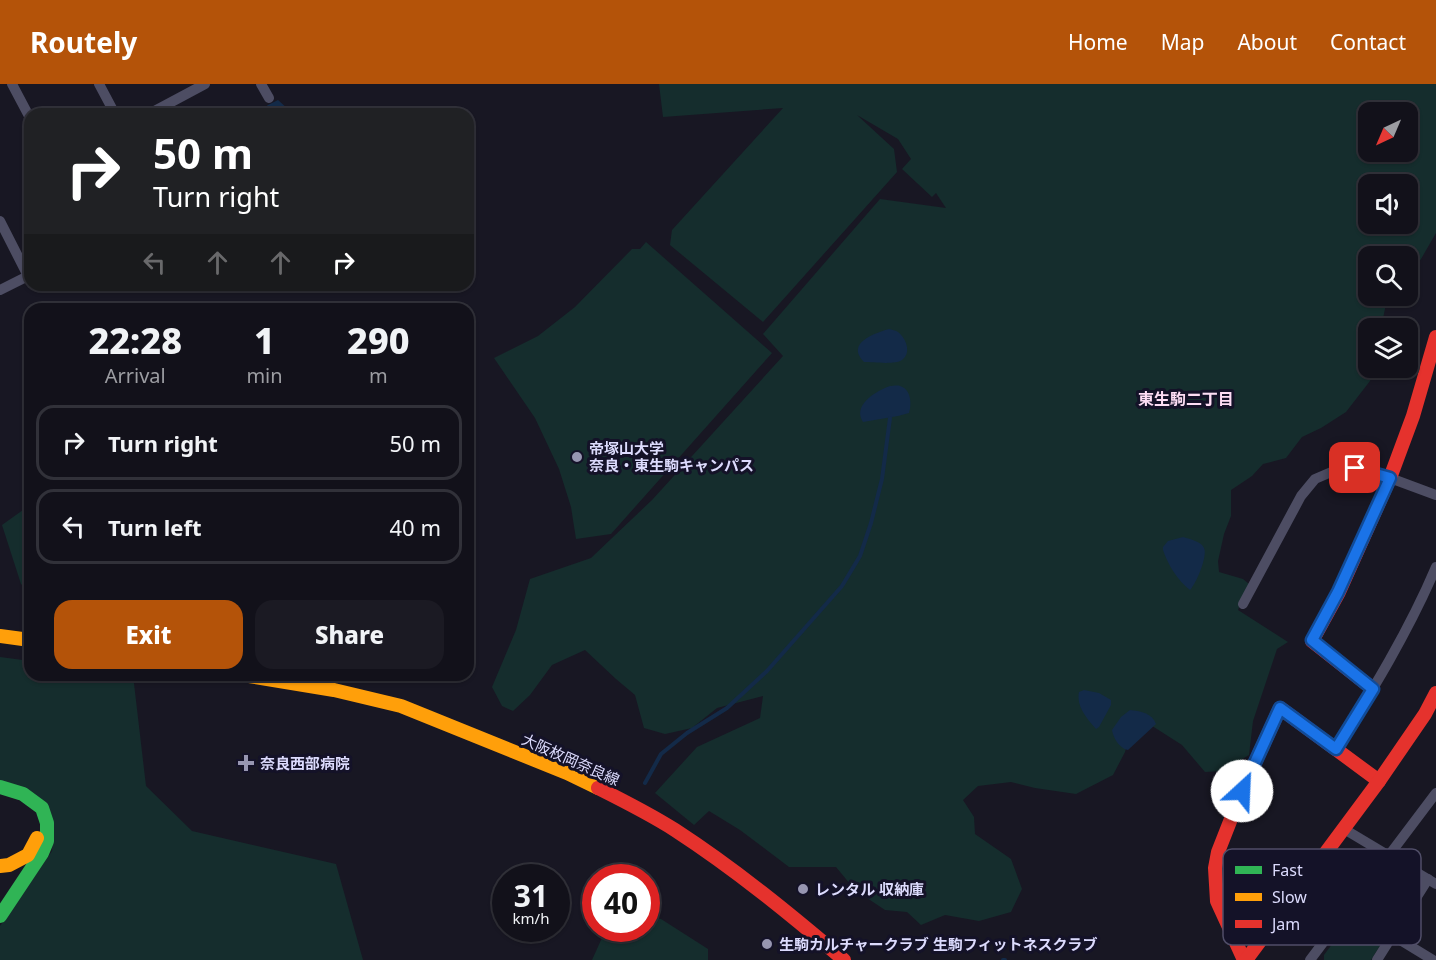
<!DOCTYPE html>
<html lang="en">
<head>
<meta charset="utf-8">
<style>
	body { margin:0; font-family:"Noto Sans","Noto Sans JP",sans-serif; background:#1b1a23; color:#f1f3f6; height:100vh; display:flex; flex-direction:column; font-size:22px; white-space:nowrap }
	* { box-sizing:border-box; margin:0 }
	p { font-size:20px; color:#9c9da2 }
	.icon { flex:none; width:33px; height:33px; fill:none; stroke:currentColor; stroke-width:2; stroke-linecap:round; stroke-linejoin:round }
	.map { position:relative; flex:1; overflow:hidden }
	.drawer { position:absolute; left:24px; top:219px; width:450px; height:378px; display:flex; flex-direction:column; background:#12111a; border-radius:18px; box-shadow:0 2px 4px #0004,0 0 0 2px #313139 }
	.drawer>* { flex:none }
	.banner { position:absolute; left:24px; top:24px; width:450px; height:183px; border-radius:18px; box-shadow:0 2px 4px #0004,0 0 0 2px #313139; background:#202124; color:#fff; overflow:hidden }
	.needle { width:39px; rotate:224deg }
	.tools { position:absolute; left:1358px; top:18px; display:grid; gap:12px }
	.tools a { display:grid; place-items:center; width:60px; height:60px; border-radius:12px; background:#12111a; box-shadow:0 2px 4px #0004,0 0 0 2px #313139; font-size:30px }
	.speed { position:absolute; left:492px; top:780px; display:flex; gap:12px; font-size:30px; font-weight:700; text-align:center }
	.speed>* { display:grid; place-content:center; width:78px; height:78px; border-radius:50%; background:#12111a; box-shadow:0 2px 4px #0004,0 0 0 2px #313139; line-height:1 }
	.speed small { font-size:15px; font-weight:400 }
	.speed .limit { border:9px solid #d22; background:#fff; color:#111 }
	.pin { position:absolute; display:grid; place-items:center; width:51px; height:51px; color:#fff; margin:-26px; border-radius:12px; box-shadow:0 3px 9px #0006 }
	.me { position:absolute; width:66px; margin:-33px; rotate:25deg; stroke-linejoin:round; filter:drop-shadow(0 0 4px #0008) }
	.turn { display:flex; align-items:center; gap:21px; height:126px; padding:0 30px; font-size:27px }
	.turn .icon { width:78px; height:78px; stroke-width:2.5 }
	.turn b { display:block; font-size:42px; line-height:51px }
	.lanes { display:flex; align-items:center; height:57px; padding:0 30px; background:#0003; justify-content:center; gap:30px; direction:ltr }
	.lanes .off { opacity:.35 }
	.eta { display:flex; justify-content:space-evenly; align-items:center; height:102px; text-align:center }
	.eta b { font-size:36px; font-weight:800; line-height:42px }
	.action { display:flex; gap:12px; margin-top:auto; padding:12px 30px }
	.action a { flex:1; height:69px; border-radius:18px; background:#b45309; color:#fff; font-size:24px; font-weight:800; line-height:69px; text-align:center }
	.action a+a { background:#1b1a23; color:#f1f3f6 }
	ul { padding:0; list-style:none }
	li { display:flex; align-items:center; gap:18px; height:75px; margin:0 12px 9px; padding:0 18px; border:3px solid #313139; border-radius:18px }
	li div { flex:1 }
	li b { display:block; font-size:22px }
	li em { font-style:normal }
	header { display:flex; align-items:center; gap:36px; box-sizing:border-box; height:84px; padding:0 30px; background:#b45309; color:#fff }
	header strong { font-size:28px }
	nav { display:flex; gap:33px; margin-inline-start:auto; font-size:21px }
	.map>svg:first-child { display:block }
</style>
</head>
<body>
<header>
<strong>Routely</strong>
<nav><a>Home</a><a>Map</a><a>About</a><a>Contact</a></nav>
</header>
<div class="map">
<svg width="1436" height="876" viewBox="0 0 1436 876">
	<rect width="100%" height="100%" fill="#181723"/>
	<g fill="#152d2d" fill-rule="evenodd">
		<path d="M 659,0 L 1436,0 L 1436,149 L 1421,175 L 1407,193 L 1407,172 L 1368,172 L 1368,212 L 1393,212 L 1386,220 L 1381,244 L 1368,244 L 1368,284 L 1374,284 L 1370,297 L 1346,328 L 1321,344 L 1302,353 L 1286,374 L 1263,380 L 1252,392 L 1231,406 L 1231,432 L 1224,450 L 1218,477 L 1219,488 L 1243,495 L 1249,500 L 1238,526 L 1288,558 L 1277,565 L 1253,637 L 1249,671 L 1223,687 L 1205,688 L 1182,661 L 1135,631 L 1125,668 L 1113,691 L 1076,710 L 1035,704 L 1011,698 L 978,702 L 963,716 L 974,733 L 975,750 L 1011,775 L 1022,805 L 1011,828 L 979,837 L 945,831 L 921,841 L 907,828 L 885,826 L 855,806 L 836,783 L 789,783 L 740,746 L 709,727 L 694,741 L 655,709 L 697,663 L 760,634 L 763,612 L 717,624 L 692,644 L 665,650 L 644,644 L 635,611 L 616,595 L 585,566 L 552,581 L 530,611 L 513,627 L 502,622 L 492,603 L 516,546 L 530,495 L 591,474 L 652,416 L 783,272 L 763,250 L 880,115 L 946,124 L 936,109 L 932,113 L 902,85 L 911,75 L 898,55 L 857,31 L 894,65 L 897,88 L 763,238 L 670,161 L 672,146 L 783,24 L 663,33 ZM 1368,28 L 1407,28 L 1407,68 L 1368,68 ZM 1368,100 L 1407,100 L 1407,140 L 1368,140 Z"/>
		<path d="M 646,158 L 772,269 L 611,450 L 576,455 L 571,423 L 559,385 L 535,334 L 494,274 L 538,252 L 575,223 L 632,165 L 640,165 Z"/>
		<path d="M 30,421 L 30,508 L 21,500 L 2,441 Z"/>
		<path d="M 0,573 L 30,577 L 30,591 L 133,591 L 146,702 L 192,747 L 336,780 L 363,876 L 0,876 L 0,842 L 52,767 L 53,740 L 0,699 Z"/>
		<path d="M 1396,784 L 1415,795 L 1417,802 L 1371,876 L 1324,876 L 1324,871 L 1387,786 Z"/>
		<path d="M 647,832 L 661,835 L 708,865 L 708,876 L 592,876 L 606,845 L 646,844 Z"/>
	</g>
	<g fill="#132a48">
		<path d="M 278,16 L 289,26 L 307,27 L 314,30 L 257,30 L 268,21 Z"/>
		<path d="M 889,245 C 892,246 895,246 898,248 C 906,254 912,269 902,276 C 895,281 873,278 864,278 C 845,259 875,249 889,245 Z"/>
		<path d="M 890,302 C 892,302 898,301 900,302 C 911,305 912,320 909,329 L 898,332 L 863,338 C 852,321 876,307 890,302 Z"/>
		<path d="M 1183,453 C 1189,455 1201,457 1204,464 C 1208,472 1196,500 1190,506 C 1178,497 1168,481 1163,466 L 1163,463 L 1168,457 Z"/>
		<path d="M 1084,606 L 1099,609 L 1111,616 L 1111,621 L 1099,643 L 1096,645 C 1087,635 1076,622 1079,608 Z"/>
		<path d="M 1130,626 C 1140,627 1152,629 1156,640 L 1128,666 C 1120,665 1113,654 1112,646 L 1121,633 Z"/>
	</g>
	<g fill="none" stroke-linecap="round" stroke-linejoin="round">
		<g stroke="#132a48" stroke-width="4">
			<path d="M 402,30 L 409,26"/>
			<path d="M 645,699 L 661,670 L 687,649 L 727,624 L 767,587 L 842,502 L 860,472 L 871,439 L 882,395 L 890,334"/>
			<path d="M 1003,876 L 1005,876"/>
		</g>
		<g stroke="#4d4d63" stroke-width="10">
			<path d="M 12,0 L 30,34"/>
			<path d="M 99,0 L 115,30"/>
			<path d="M 261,0 L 269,14"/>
			<path d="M 149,30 L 205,0"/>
			<path d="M 0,137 L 28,192"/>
			<path d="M 0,206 L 30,191"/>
			<path d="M 1243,520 L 1301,412 L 1315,395 L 1336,386 L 1355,384 L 1390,394 L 1436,411"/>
			<path d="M 1336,665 C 1372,607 1409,547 1436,483"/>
			<path d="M 1344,745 L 1436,800"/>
			<path d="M 1392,851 L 1433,876"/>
			<path d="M 1310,876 L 1436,709"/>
			<path d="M 1377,876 L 1428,795"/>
		</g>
		<path stroke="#30b455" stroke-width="14" d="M 0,703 L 23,710 L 42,724 L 47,739 L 47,757 L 42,769 L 0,832"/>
		<g stroke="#ff9f0a" stroke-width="14">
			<path d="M 0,552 L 30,556"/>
			<path d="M 243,591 L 334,606 L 401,622 L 567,689 L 598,704"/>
			<path d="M 0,782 L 9,781 L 28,771 L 37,754"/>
		</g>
		<g stroke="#e5322d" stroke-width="14">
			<path d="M 1373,605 L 1312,557 L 1339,508 L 1390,394 L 1413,332 L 1436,253"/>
			<path d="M 598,704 C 624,717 650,730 675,746 C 735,785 790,830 844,876"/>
			<path d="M 1244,876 L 1217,817 L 1215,784 L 1218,768 L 1242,707 L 1280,624 L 1379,697"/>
			<path d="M 1246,876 L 1379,697 L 1425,630 L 1436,609"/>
		</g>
	</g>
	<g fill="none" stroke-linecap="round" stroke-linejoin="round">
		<defs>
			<path id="route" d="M 1242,707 L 1280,624 L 1336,665 L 1373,605 L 1312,556 L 1338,508 L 1390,394 L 1355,384"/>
		</defs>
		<use href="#route" stroke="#114b97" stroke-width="15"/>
		<use href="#route" stroke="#1a73e8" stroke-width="10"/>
	</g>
	<g fill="#9796b1" stroke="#141228" stroke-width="2">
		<circle cx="577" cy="373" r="6"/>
		<path d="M243 670h6v6h6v6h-6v6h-6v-6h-6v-6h6z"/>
		<circle cx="803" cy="805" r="6"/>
		<circle cx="767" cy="860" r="6"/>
	</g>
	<g text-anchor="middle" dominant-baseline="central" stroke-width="6" stroke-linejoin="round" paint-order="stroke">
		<g font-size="15" font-weight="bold" fill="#dcdbfd" stroke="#141228" text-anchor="start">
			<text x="589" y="364">帝塚山大学<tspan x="589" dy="17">奈良・東生駒キャンパス</tspan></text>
			<text x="260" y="679">奈良西部病院</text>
			<text x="815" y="805">レンタル 収納庫</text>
			<text x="779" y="860">生駒カルチャークラブ 生駒フィットネスクラブ</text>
		</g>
		<g font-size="15" fill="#dcdbfd" stroke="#141228">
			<text transform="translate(571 675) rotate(24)">大阪枚岡奈良線</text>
		</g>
		<g font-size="16" font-weight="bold" fill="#fdddf4" stroke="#141228">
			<text x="1186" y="315">東生駒二丁目</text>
		</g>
	</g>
	<rect x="1223" y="765" width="198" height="96" rx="9" fill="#141228" stroke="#504e68" stroke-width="1.5"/>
	<rect x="1235" y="782" width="27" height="8" fill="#30b455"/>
	<rect x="1235" y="809" width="27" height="8" fill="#ff9f0a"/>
	<rect x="1235" y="836" width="27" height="8" fill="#e5322d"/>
	<g font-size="16" fill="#dcdbfd">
		<text x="1272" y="792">Fast</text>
		<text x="1272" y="819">Slow</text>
		<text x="1272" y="846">Jam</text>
	</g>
</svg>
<div class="tools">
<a><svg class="needle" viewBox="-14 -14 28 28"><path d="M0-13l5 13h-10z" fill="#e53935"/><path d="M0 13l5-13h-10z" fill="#9c9da2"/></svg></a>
<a><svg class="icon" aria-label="sound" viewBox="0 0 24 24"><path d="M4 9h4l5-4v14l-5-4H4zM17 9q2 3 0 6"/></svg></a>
<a><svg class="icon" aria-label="search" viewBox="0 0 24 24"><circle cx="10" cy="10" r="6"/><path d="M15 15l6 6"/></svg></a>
<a><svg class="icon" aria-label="layers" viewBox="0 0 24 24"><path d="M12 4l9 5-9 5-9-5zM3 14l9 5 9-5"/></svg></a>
</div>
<div class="speed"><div>31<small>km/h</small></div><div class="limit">40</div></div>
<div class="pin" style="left:1355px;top:384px;background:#d93025"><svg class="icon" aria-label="arrive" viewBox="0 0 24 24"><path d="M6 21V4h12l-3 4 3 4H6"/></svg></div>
<svg class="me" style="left:1242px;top:707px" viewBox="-20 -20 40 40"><circle r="19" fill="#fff"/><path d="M0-13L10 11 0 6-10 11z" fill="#1a73e8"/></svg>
<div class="banner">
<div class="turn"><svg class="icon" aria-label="right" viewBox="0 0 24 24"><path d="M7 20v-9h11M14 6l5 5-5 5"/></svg><div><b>50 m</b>Turn right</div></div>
<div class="lanes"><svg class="icon off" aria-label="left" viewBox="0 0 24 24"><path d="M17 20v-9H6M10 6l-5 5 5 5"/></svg><svg class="icon off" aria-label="ahead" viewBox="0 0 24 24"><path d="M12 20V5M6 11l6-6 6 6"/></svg><svg class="icon off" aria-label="ahead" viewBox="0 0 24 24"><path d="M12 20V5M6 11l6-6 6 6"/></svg><svg class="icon" aria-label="right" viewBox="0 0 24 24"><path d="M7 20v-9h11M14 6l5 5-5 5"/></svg></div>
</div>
<section class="drawer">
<div class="eta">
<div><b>22:28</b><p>Arrival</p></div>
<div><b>1</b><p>min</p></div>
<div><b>290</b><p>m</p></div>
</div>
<ul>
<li><svg class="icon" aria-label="right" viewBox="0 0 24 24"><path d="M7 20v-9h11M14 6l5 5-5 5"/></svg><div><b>Turn right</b></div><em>50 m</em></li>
<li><svg class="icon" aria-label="left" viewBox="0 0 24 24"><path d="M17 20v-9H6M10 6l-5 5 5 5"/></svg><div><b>Turn left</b></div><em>40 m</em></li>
</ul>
<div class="action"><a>Exit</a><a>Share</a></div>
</section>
</div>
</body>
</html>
